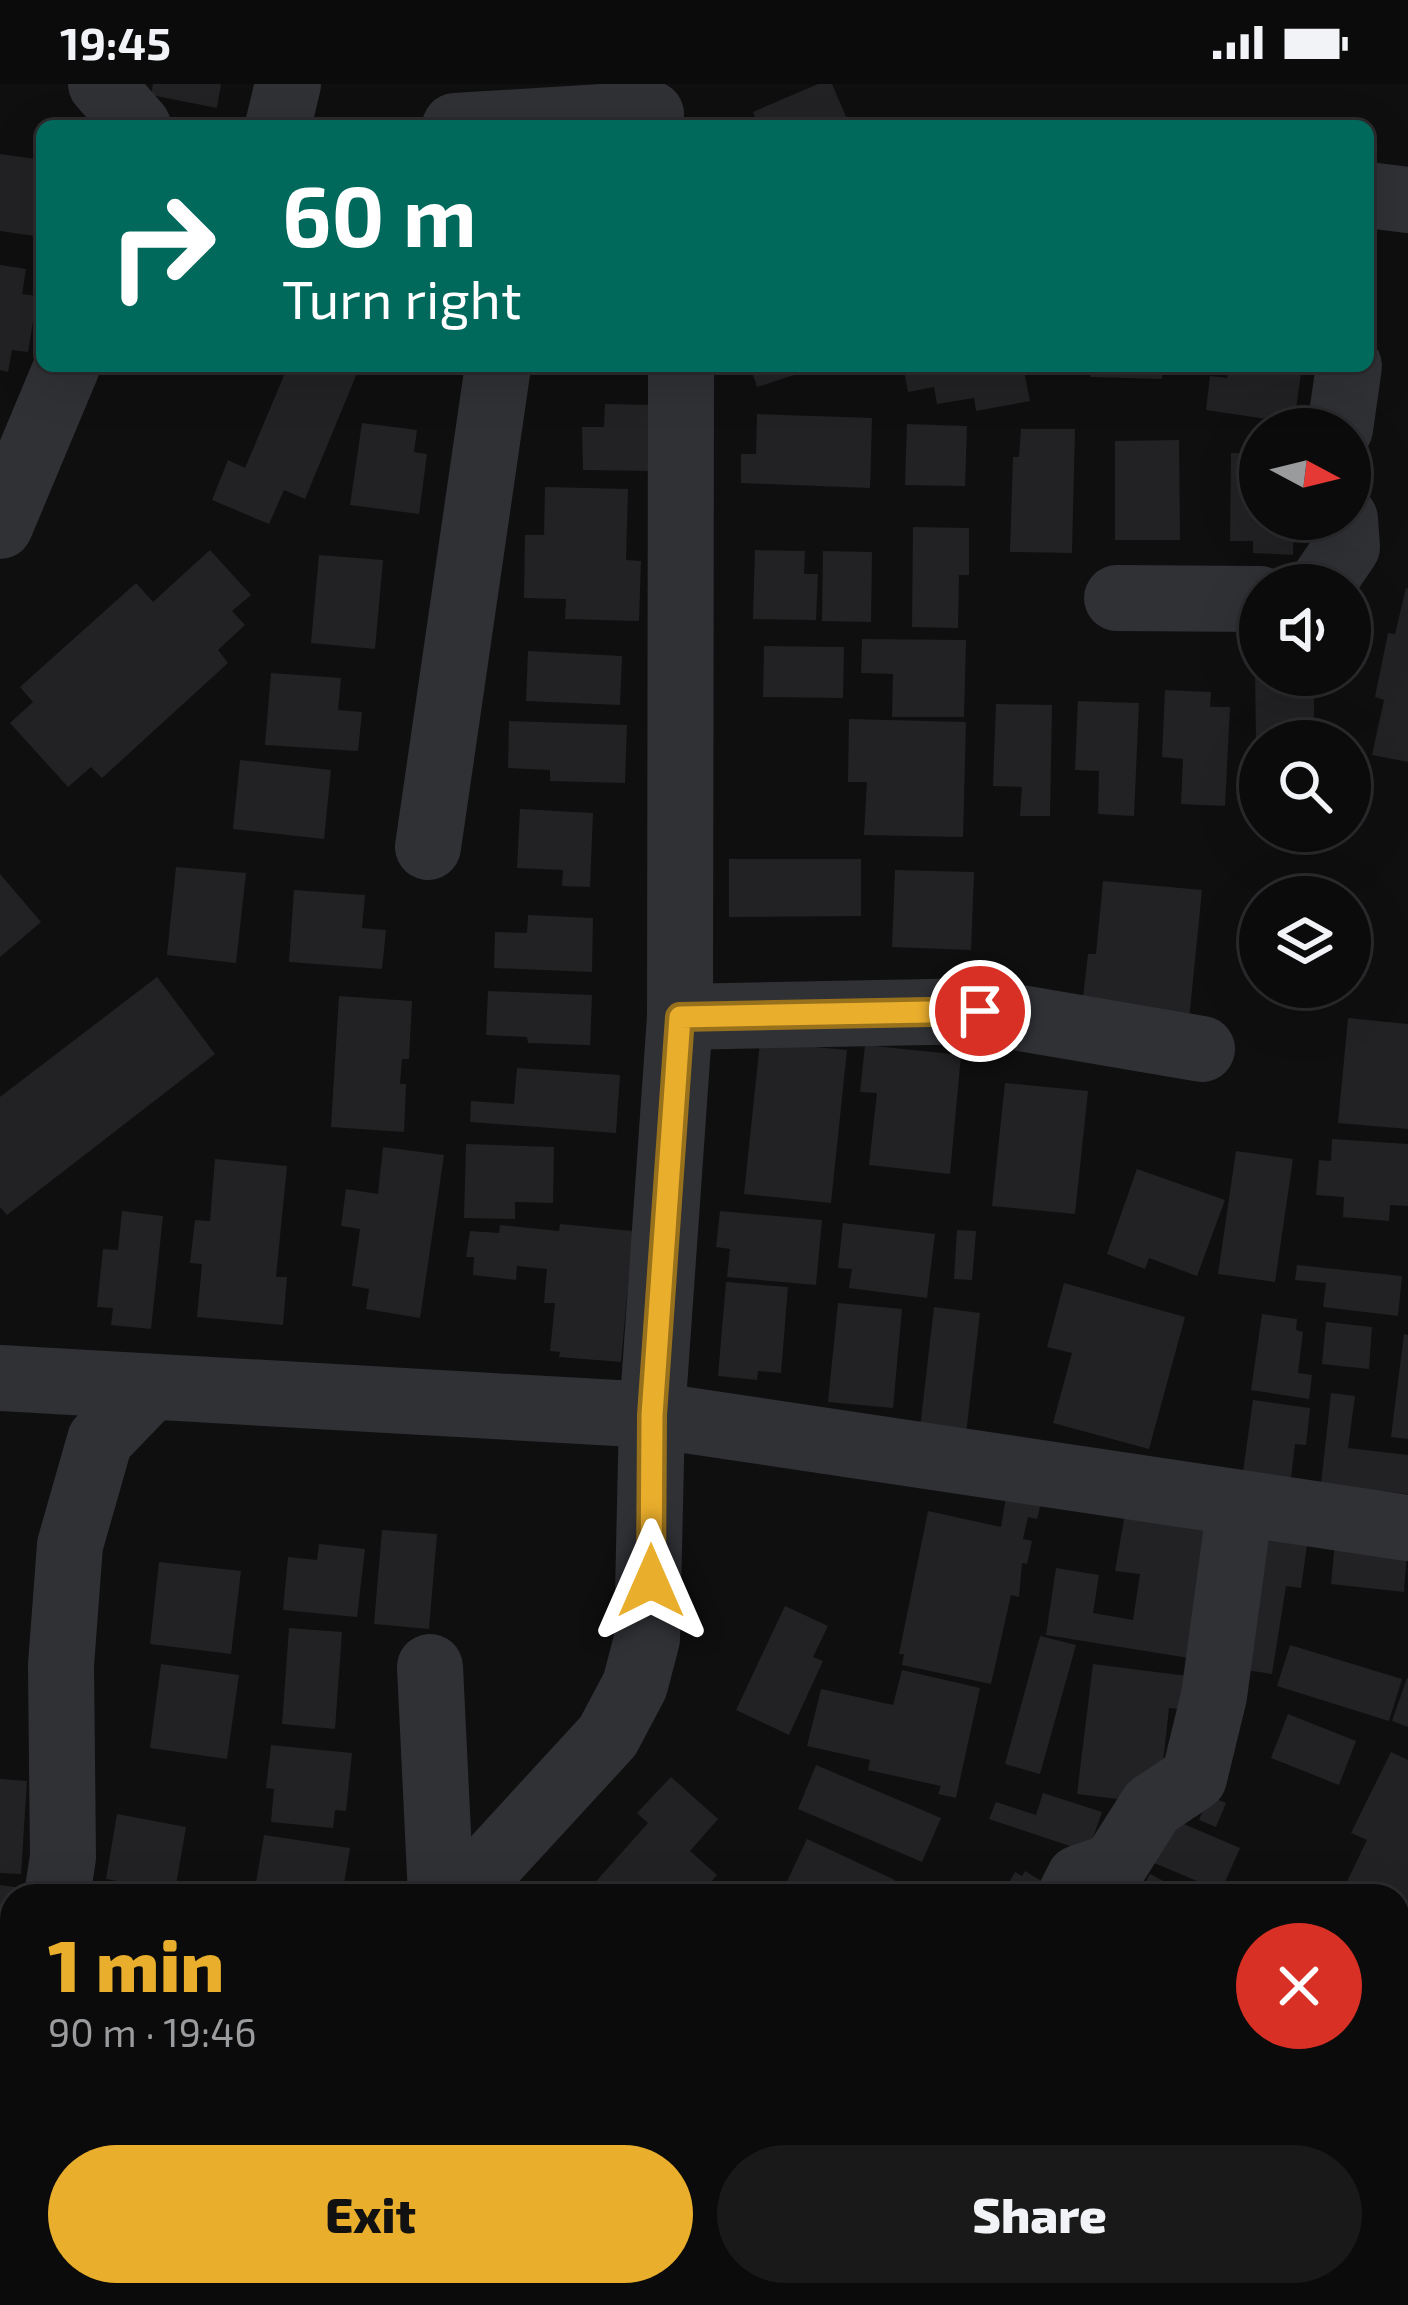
<!DOCTYPE html>
<html lang="en">
<head>
<meta charset="utf-8">
<style>
	body { margin:0; font-family:"Exo 2",sans-serif; background:#19191a; color:#f1f3f6; height:100vh; display:flex; flex-direction:column; font-size:45px; white-space:nowrap }
	* { box-sizing:border-box; margin:0 }
	p { font-size:39px; color:#9a9b9d }
	.icon { flex:none; width:66px; height:66px; fill:none; stroke:currentColor; stroke-width:2; stroke-linecap:round; stroke-linejoin:round }
	.map { position:relative; flex:1; overflow:hidden }
	.side { position:absolute; left:0px; top:1800px; width:1410px; height:423px; display:flex; flex-direction:column; background:#0b0b0c; border-radius:36px 36px 0 0; box-shadow:0 12px 48px #0002,0 0 0 3px #2b2b2d }
	.side>* { flex:none }
	.top-card { position:absolute; left:36px; top:36px; width:1338px; height:252px; border-radius:18px; box-shadow:0 12px 48px #0002,0 0 0 3px #2b2b2d; background:#00695c; color:#fff; overflow:hidden }
	.needle { width:78px; rotate:97deg }
	.tools { position:absolute; left:1239px; top:324px; display:grid; gap:24px }
	.tools a { display:grid; place-items:center; width:132px; height:132px; border-radius:50%; background:#0b0b0c; box-shadow:0 12px 48px #0002,0 0 0 3px #2b2b2d; font-size:60px }
	.pin { position:absolute; display:grid; place-items:center; width:102px; height:102px; color:#fff; margin:-51px; border:6px solid #fff; border-radius:50%; box-shadow:0 3px 12px #0007 }
	.me { position:absolute; width:132px; margin:-66px; rotate:0deg; stroke-linejoin:round; filter:drop-shadow(0 0 9px #0008) }
	.turn { display:flex; align-items:center; gap:42px; height:252px; padding:0 48px; font-size:54px }
	.turn .icon { width:156px; height:156px; stroke-width:2.5 }
	.turn b { display:block; font-size:84px; line-height:102px }
	.round { display:grid; place-items:center; flex:none; width:126px; height:126px; border-radius:63px; background:#19191a }
	.summary { display:flex; align-items:center; justify-content:space-between; height:204px; padding:0 48px }
	h1 { font-size:72px; font-weight:800; line-height:90px; color:#eaae2d }
	.button { display:flex; gap:24px; margin-top:auto; padding:24px 48px }
	.button a { flex:1; height:138px; border-radius:72px; background:#eaae2d; color:#111; font-size:48px; font-weight:800; line-height:138px; text-align:center }
	.button a+a { background:#19191a; color:#f1f3f6 }
	.status { display:flex; justify-content:space-between; align-items:center; height:84px; padding:0 60px; background:#0b0b0c; direction:ltr }
	.status svg { height:33px; fill:currentColor }
	.map>svg:first-child { display:block }
</style>
</head>
<body>
<div class="status"><b>19:45</b><svg viewBox="0 0 49 12"><path d="M0 12V9h3v3zM5 12V6h3v6zM10 12V3h3v9zM15 12V0h3v12zM26 1h20v11H26zM47 4h2v5h-2z"/></svg></div>
<div class="map">
<svg width="1408" height="2221" viewBox="0 0 1408 2221">
	<rect width="100%" height="100%" fill="#0f0f10"/>
	<g fill="#222224">
		<path d="M 153,0 L 221,0 L 217,24 L 151,11 Z"/>
		<path d="M 818,0 L 832,0 L 850,42 L 759,42 L 753,28 Z"/>
		<path d="M 0,70 L 42,76 L 42,109 L 35,152 L 0,147 Z"/>
		<path d="M 0,181 L 26,185 L 22,210 L 37,212 L 28,268 L 12,266 L 8,288 L 0,286 Z"/>
		<path d="M 288,282 L 319,287 L 321,282 L 360,282 L 305,415 L 284,406 L 269,440 L 212,416 L 228,376 L 245,384 Z"/>
		<path d="M 750,282 L 819,282 L 819,283 L 757,303 Z"/>
		<path d="M 903,282 L 1023,282 L 1030,317 L 976,327 L 974,314 L 937,320 L 934,303 L 908,308 Z"/>
		<path d="M 1090,282 L 1162,282 L 1162,295 L 1090,293 Z"/>
		<path d="M 1229,282 L 1302,282 L 1294,339 L 1206,326 L 1210,292 L 1227,294 Z"/>
		<path d="M 605,320 L 654,321 L 654,387 L 583,386 L 582,343 L 604,343 Z"/>
		<path d="M 757,330 L 872,334 L 870,404 L 741,399 L 741,370 L 756,370 Z"/>
		<path d="M 362,339 L 417,346 L 414,368 L 427,370 L 419,430 L 350,421 Z"/>
		<path d="M 907,340 L 967,342 L 965,402 L 905,401 Z"/>
		<path d="M 1021,345 L 1075,345 L 1072,469 L 1010,468 L 1013,373 L 1019,373 Z"/>
		<path d="M 1179,356 L 1180,456 L 1115,456 L 1115,357 Z"/>
		<path d="M 1231,369 L 1260,370 L 1260,435 L 1294,435 L 1293,471 L 1253,469 L 1253,457 L 1230,457 Z"/>
		<path d="M 545,403 L 628,405 L 626,476 L 641,477 L 639,537 L 565,535 L 566,515 L 524,514 L 525,451 L 544,451 Z"/>
		<path d="M 913,443 L 969,444 L 969,491 L 959,491 L 958,544 L 912,543 Z"/>
		<path d="M 210,466 L 251,511 L 232,527 L 245,541 L 218,566 L 228,579 L 102,694 L 91,683 L 68,703 L 10,639 L 33,618 L 20,603 L 136,499 L 153,518 Z"/>
		<path d="M 755,466 L 805,467 L 804,490 L 818,490 L 816,536 L 753,535 Z"/>
		<path d="M 823,467 L 872,468 L 871,538 L 822,537 Z"/>
		<path d="M 319,471 L 383,476 L 375,565 L 311,559 Z"/>
		<path d="M 1406,504 L 1408,505 L 1408,678 L 1372,671 L 1384,616 L 1375,613 L 1388,549 L 1395,550 Z"/>
		<path d="M 862,555 L 966,556 L 964,633 L 892,633 L 893,590 L 861,589 Z"/>
		<path d="M 764,562 L 844,563 L 843,614 L 763,613 Z"/>
		<path d="M 528,567 L 622,572 L 620,621 L 526,617 Z"/>
		<path d="M 1255,585 L 1260,585 L 1260,591 L 1314,591 L 1314,641 L 1301,641 L 1301,657 L 1256,657 Z"/>
		<path d="M 271,589 L 341,594 L 338,626 L 362,628 L 358,667 L 265,661 Z"/>
		<path d="M 1165,606 L 1211,608 L 1210,623 L 1230,623 L 1225,722 L 1181,720 L 1183,675 L 1162,673 Z"/>
		<path d="M 1078,617 L 1139,619 L 1134,732 L 1098,730 L 1099,687 L 1075,686 Z"/>
		<path d="M 996,620 L 1052,621 L 1050,732 L 1020,732 L 1022,703 L 993,702 Z"/>
		<path d="M 849,635 L 966,638 L 963,753 L 864,751 L 867,698 L 848,698 Z"/>
		<path d="M 509,637 L 627,641 L 625,699 L 550,697 L 550,686 L 508,684 Z"/>
		<path d="M 240,676 L 331,686 L 324,755 L 233,745 Z"/>
		<path d="M 520,725 L 593,729 L 590,803 L 562,802 L 563,786 L 517,784 Z"/>
		<path d="M 729,775 L 861,775 L 861,832 L 729,833 Z"/>
		<path d="M 176,783 L 246,789 L 236,879 L 167,871 Z"/>
		<path d="M 895,786 L 974,788 L 971,866 L 892,863 Z"/>
		<path d="M 0,790 L 41,838 L 0,873 Z"/>
		<path d="M 1103,797 L 1202,806 L 1189,936 L 1083,913 L 1088,870 L 1096,870 Z"/>
		<path d="M 294,806 L 365,811 L 362,844 L 386,846 L 382,885 L 289,878 Z"/>
		<path d="M 528,831 L 593,834 L 592,888 L 494,884 L 495,848 L 527,849 Z"/>
		<path d="M 157,893 L 215,970 L 7,1131 L 0,1123 L 0,1013 Z"/>
		<path d="M 488,907 L 592,911 L 590,961 L 528,959 L 527,953 L 486,951 Z"/>
		<path d="M 339,912 L 412,917 L 409,975 L 402,975 L 400,1000 L 406,1000 L 404,1048 L 331,1043 Z"/>
		<path d="M 1348,934 L 1408,940 L 1408,1045 L 1338,1039 Z"/>
		<path d="M 760,958 L 847,966 L 831,1119 L 744,1110 Z"/>
		<path d="M 865,961 L 961,971 L 950,1090 L 869,1081 L 877,1009 L 860,1008 Z"/>
		<path d="M 517,984 L 620,991 L 616,1049 L 470,1038 L 471,1017 L 514,1020 Z"/>
		<path d="M 1005,999 L 1088,1007 L 1075,1130 L 992,1122 Z"/>
		<path d="M 1332,1055 L 1408,1060 L 1408,1122 L 1390,1121 L 1389,1137 L 1343,1133 L 1344,1113 L 1316,1111 L 1319,1076 L 1331,1077 Z"/>
		<path d="M 466,1060 L 554,1063 L 553,1119 L 515,1118 L 515,1135 L 464,1134 Z"/>
		<path d="M 383,1063 L 444,1071 L 420,1234 L 366,1225 L 369,1205 L 352,1202 L 360,1145 L 341,1142 L 346,1105 L 378,1110 Z"/>
		<path d="M 1236,1067 L 1293,1075 L 1275,1198 L 1218,1190 Z"/>
		<path d="M 215,1075 L 287,1082 L 276,1193 L 287,1193 L 283,1241 L 197,1233 L 202,1180 L 190,1179 L 195,1136 L 210,1137 Z"/>
		<path d="M 1137,1085 L 1225,1116 L 1197,1192 L 1149,1174 L 1145,1185 L 1107,1170 Z"/>
		<path d="M 122,1127 L 163,1132 L 151,1245 L 111,1241 L 113,1224 L 97,1223 L 103,1165 L 118,1166 Z"/>
		<path d="M 720,1127 L 822,1136 L 816,1201 L 727,1193 L 730,1165 L 716,1163 Z"/>
		<path d="M 843,1139 L 935,1150 L 927,1214 L 849,1204 L 852,1185 L 838,1184 Z"/>
		<path d="M 560,1140 L 633,1147 L 621,1278 L 559,1273 L 560,1268 L 550,1267 L 555,1219 L 544,1219 L 547,1185 L 517,1182 L 516,1196 L 473,1191 L 474,1173 L 466,1173 L 470,1147 L 499,1149 L 500,1141 L 559,1147 Z"/>
		<path d="M 957,1146 L 976,1147 L 972,1196 L 954,1195 Z"/>
		<path d="M 1297,1181 L 1402,1192 L 1398,1232 L 1323,1223 L 1326,1199 L 1295,1196 Z"/>
		<path d="M 726,1198 L 788,1203 L 781,1289 L 758,1287 L 757,1296 L 718,1292 Z"/>
		<path d="M 1064,1199 L 1185,1233 L 1149,1365 L 1053,1339 L 1072,1269 L 1047,1263 Z"/>
		<path d="M 838,1219 L 902,1225 L 893,1324 L 828,1318 Z"/>
		<path d="M 934,1223 L 980,1229 L 966,1350 L 920,1344 Z"/>
		<path d="M 1262,1230 L 1297,1235 L 1296,1246 L 1303,1248 L 1298,1289 L 1312,1291 L 1309,1315 L 1251,1306 Z"/>
		<path d="M 1326,1238 L 1372,1243 L 1369,1285 L 1322,1280 Z"/>
		<path d="M 1404,1250 L 1408,1251 L 1408,1355 L 1391,1353 Z"/>
		<path d="M 1331,1309 L 1355,1312 L 1348,1364 L 1408,1371 L 1408,1410 L 1321,1400 Z"/>
		<path d="M 1253,1316 L 1310,1324 L 1306,1361 L 1295,1360 L 1291,1394 L 1243,1388 Z"/>
		<path d="M 1007,1407 L 1042,1415 L 1037,1435 L 1028,1433 L 1023,1455 L 1032,1457 L 1027,1480 L 1022,1479 L 1019,1513 L 1011,1511 L 991,1600 L 902,1581 L 904,1570 L 899,1570 L 928,1427 L 1001,1443 Z"/>
		<path d="M 1126,1424 L 1210,1437 L 1195,1575 L 1046,1551 L 1056,1484 L 1099,1491 L 1093,1529 L 1133,1536 L 1140,1490 L 1115,1487 Z"/>
		<path d="M 1256,1439 L 1309,1447 L 1301,1504 L 1286,1502 L 1272,1590 L 1233,1584 Z"/>
		<path d="M 382,1446 L 437,1450 L 429,1545 L 374,1540 Z"/>
		<path d="M 1336,1448 L 1408,1455 L 1404,1508 L 1331,1500 Z"/>
		<path d="M 319,1460 L 365,1465 L 357,1533 L 283,1526 L 288,1473 L 317,1476 Z"/>
		<path d="M 159,1478 L 241,1487 L 231,1570 L 150,1560 Z"/>
		<path d="M 785,1522 L 828,1542 L 813,1573 L 823,1577 L 789,1651 L 736,1626 Z"/>
		<path d="M 289,1544 L 342,1548 L 335,1645 L 282,1640 Z"/>
		<path d="M 1040,1552 L 1076,1561 L 1040,1690 L 1005,1680 Z"/>
		<path d="M 1290,1561 L 1402,1595 L 1389,1637 L 1277,1602 Z"/>
		<path d="M 161,1580 L 239,1591 L 227,1675 L 150,1664 Z"/>
		<path d="M 1093,1580 L 1195,1593 L 1191,1626 L 1169,1624 L 1161,1696 L 1134,1717 L 1077,1710 Z"/>
		<path d="M 902,1586 L 980,1604 L 956,1714 L 938,1710 L 941,1702 L 868,1686 L 870,1676 L 807,1662 L 821,1605 L 893,1621 Z"/>
		<path d="M 1407,1594 L 1408,1594 L 1408,1643 L 1392,1637 Z"/>
		<path d="M 1288,1630 L 1356,1657 L 1339,1701 L 1271,1674 Z"/>
		<path d="M 271,1661 L 352,1669 L 346,1727 L 335,1726 L 333,1744 L 271,1738 L 274,1705 L 266,1704 Z"/>
		<path d="M 1391,1668 L 1408,1676 L 1408,1840 L 1398,1835 L 1398,1812 L 1351,1812 L 1342,1808 L 1367,1756 L 1351,1749 Z"/>
		<path d="M 816,1681 L 941,1734 L 922,1778 L 798,1725 Z"/>
		<path d="M 671,1693 L 718,1735 L 690,1767 L 717,1791 L 698,1812 L 583,1812 L 648,1739 L 637,1729 Z"/>
		<path d="M 0,1695 L 27,1697 L 21,1790 L 0,1789 Z"/>
		<path d="M 1043,1709 L 1102,1728 L 1088,1768 L 989,1735 L 996,1718 L 1036,1731 Z"/>
		<path d="M 1209,1712 L 1226,1719 L 1216,1743 L 1199,1736 Z"/>
		<path d="M 117,1730 L 186,1743 L 175,1807 L 106,1795 Z"/>
		<path d="M 1172,1735 L 1240,1764 L 1221,1807 L 1154,1779 Z"/>
		<path d="M 264,1751 L 350,1764 L 342,1812 L 254,1811 Z"/>
		<path d="M 807,1755 L 895,1796 L 888,1812 L 780,1812 Z"/>
		<path d="M 1025,1787 L 1053,1804 L 1048,1812 L 1001,1812 L 1015,1788 L 1022,1792 Z"/>
		<path d="M 1150,1790 L 1193,1812 L 1138,1812 Z"/>
		<path d="M 0,1801 L 15,1803 L 10,1890 L 0,1889 Z"/>
		<path d="M 1398,2116 L 1408,2123 L 1408,2167 L 1398,2183 Z"/>
		<path d="M 1398,2196 L 1408,2202 L 1401,2221 L 1289,2221 L 1273,2211 L 1398,2211 Z"/>
		<path d="M 512,2211 L 627,2211 L 623,2221 L 508,2221 Z"/>
		<path d="M 9,2214 L 40,2218 L 39,2221 L 8,2221 Z"/>
	</g>
	<g fill="none" stroke-linecap="round" stroke-linejoin="round">
		<g stroke="#303135" stroke-width="66">
			<path d="M 101,0 L 138,42"/>
			<path d="M 278,42 L 288,0"/>
			<path d="M 455,42 L 651,30"/>
			<path d="M 1368,111 L 1408,116"/>
			<path d="M 1340,345 L 1349,282"/>
			<path d="M 0,442 L 67,282"/>
			<path d="M 1321,501 L 1347,463 L 1345,435"/>
			<path d="M 1117,514 L 1260,515"/>
			<path d="M 428,763 L 498,282"/>
			<path d="M 680,933 L 980,927 L 1202,965"/>
			<path d="M 0,1294 L 652,1331 L 1408,1444"/>
			<path d="M 430,1583 L 441,1812"/>
			<path d="M 57,1812 L 63,1773 L 61,1581 L 70,1461 L 100,1356 L 151,1303"/>
			<path d="M 461,1812 L 608,1652 L 635,1601 L 647,1555 L 652,1331 L 680,933 L 681,282"/>
			<path d="M 1070,1812 L 1079,1794 L 1114,1782 L 1152,1722 L 1194,1694 L 1214,1612 L 1240,1421"/>
			<path d="M 0,2054 L 12,2005"/>
			<path d="M 0,2117 L 12,2119"/>
			<path d="M 801,2211 L 827,2221"/>
			<path d="M 261,2221 L 262,2211"/>
			<path d="M 903,2221 L 905,2211"/>
		</g>
	</g>
	<g fill="none" stroke-linecap="round" stroke-linejoin="round">
		<defs>
			<path id="route" d="M 651,1497 L 652,1331 L 680,933 L 980,927"/>
		</defs>
		<use href="#route" stroke="#98711d" stroke-width="30"/>
		<use href="#route" stroke="#eaae2d" stroke-width="21"/>
	</g>
</svg>
<div class="tools">
<a><svg class="needle" viewBox="-14 -14 28 28"><path d="M0-13l5 13h-10z" fill="#e53935"/><path d="M0 13l5-13h-10z" fill="#9a9b9d"/></svg></a>
<a><svg class="icon" aria-label="sound" viewBox="0 0 24 24"><path d="M4 9h4l5-4v14l-5-4H4zM17 9q2 3 0 6"/></svg></a>
<a><svg class="icon" aria-label="search" viewBox="0 0 24 24"><circle cx="10" cy="10" r="6"/><path d="M15 15l6 6"/></svg></a>
<a><svg class="icon" aria-label="layers" viewBox="0 0 24 24"><path d="M12 4l9 5-9 5-9-5zM3 14l9 5 9-5"/></svg></a>
</div>
<div class="pin" style="left:980px;top:927px;background:#d93025"><svg class="icon" aria-label="arrive" viewBox="0 0 24 24"><path d="M6 21V4h12l-3 4 3 4H6"/></svg></div>
<svg class="me" style="left:651px;top:1497px" viewBox="-20 -20 40 40"><path d="M0-17L14 15 0 8-14 15z" fill="#eaae2d" stroke="#fff" stroke-width="4"/></svg>
<div class="top-card">
<div class="turn"><svg class="icon" aria-label="right" viewBox="0 0 24 24"><path d="M7 20v-9h11M14 6l5 5-5 5"/></svg><div><b>60 m</b>Turn right</div></div>
</div>
<section class="side">
<div class="summary"><div><h1>1 min</h1><p>90 m · 19:46</p></div><a class="round" style="background:#d93025;color:#fff"><svg class="icon" aria-label="close" viewBox="0 0 24 24"><path d="M6 6l12 12M18 6L6 18"/></svg></a></div>
<div class="button"><a>Exit</a><a>Share</a></div>
</section>
</div>
</body>
</html>
